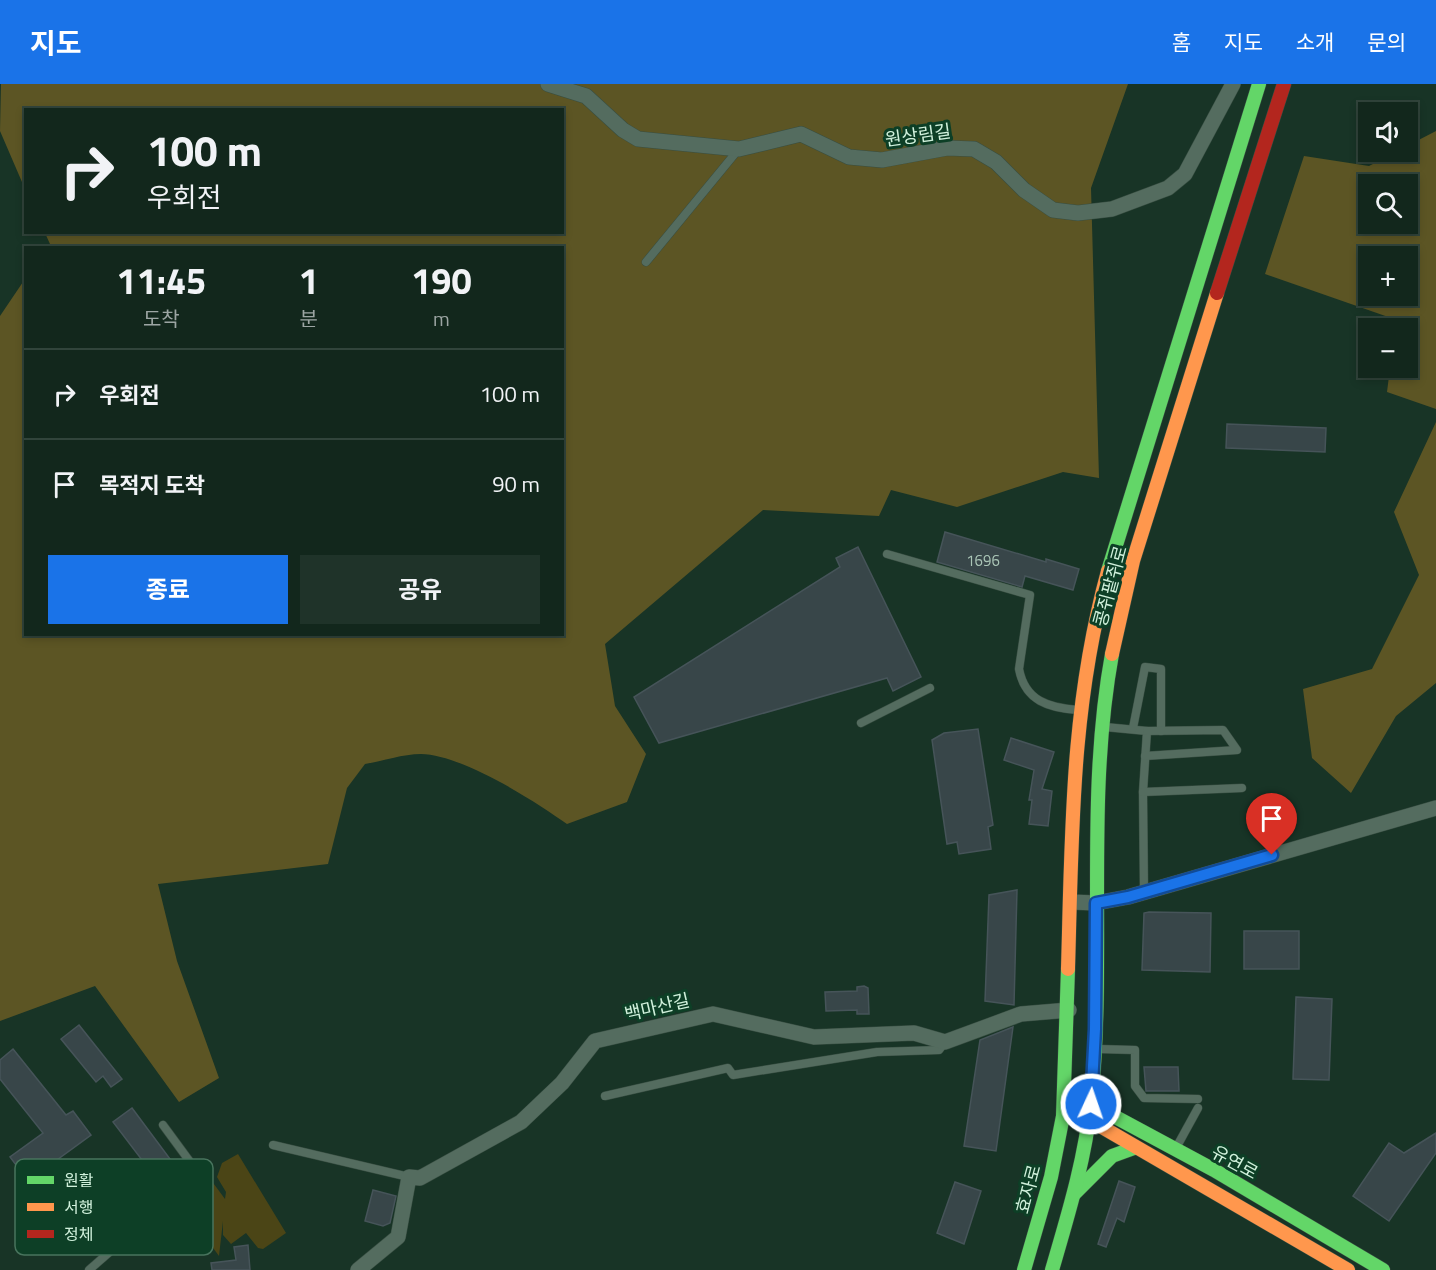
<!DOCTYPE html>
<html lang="ko">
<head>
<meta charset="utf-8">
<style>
	body { margin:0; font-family:"Titillium Web","Noto Sans KR",sans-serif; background:#1f3329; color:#f1f3f6; height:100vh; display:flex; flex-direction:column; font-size:22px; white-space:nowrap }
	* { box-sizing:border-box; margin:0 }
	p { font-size:20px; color:#9ca5a3 }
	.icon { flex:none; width:33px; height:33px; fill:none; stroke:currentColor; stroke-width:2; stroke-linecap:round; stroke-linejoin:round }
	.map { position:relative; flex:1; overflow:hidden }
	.details { position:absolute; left:24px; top:162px; width:540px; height:390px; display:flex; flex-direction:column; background:#12271c; border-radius:0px; box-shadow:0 3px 9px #0003,0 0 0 2px #31443b }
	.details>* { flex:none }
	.top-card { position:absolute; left:24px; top:24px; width:540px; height:126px; border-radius:0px; box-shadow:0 3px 9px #0003,0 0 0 2px #31443b; background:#12271c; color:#f1f3f6; overflow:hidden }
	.buttons { position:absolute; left:1358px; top:18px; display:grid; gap:12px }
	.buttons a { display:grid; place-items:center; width:60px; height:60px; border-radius:0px; background:#12271c; box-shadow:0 3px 9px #0003,0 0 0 2px #31443b; font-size:30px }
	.pin { position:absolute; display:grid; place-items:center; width:51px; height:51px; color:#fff; margin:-62px -26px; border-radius:50% 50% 50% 0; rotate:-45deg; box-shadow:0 0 6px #0007 }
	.pin .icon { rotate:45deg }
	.me { position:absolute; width:66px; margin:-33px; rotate:3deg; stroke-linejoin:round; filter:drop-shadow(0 0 4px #0008) }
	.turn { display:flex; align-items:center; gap:21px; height:126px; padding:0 24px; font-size:27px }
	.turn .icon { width:78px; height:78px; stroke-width:2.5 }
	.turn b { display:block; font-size:42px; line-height:51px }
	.eta { display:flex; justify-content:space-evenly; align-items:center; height:102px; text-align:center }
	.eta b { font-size:36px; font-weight:700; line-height:42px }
	.cta { display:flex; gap:12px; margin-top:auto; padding:12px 24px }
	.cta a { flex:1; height:69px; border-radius:0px; background:#1a73e8; color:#fff; font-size:24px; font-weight:700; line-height:69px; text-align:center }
	.cta a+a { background:#1f3329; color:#f1f3f6 }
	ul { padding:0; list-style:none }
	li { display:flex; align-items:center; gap:18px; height:90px; padding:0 24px; border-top:2px solid #31443b }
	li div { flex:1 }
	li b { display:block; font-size:22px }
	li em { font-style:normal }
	header { display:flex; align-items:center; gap:36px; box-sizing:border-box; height:84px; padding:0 30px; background:#1a73e8; color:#fff }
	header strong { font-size:28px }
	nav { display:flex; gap:33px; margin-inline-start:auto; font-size:21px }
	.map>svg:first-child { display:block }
</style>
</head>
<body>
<header>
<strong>지도</strong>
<nav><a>홈</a><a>지도</a><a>소개</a><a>문의</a></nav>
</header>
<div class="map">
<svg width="1436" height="1186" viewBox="0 0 1436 1186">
	<rect width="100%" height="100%" fill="#183426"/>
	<path fill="#4b4516" d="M 238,1070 L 286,1149 L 263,1165 L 258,1164 L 246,1149 L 231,1160 L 223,1151 L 223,1137 L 219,1172 L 179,1118 L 208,1092 L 225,1115 L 226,1108 L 217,1093 L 222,1079 Z"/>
	<g fill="#5c5524" fill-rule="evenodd">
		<path d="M 1,0 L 1128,0 L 1091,104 L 1099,394 L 1063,388 L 957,423 L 891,406 L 879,432 L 763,426 L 605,560 L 615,622 L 646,670 L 627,718 L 567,740 C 533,716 463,671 421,670 C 403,670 383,677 365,680 L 347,704 L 328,780 L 158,800 L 177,877 L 219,994 L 179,1018 L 95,902 L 0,937 L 0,232 L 25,195 L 26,550 L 562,550 L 562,164 L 48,164 L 50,160 L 45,149 L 562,148 L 562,26 L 26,26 L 25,105 L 0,47 Z"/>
		<path d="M 1436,47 L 1436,325 L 1387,308 L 1390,284 L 1407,284 L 1407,244 L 1393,244 L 1394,235 L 1265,190 L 1304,72 L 1369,82 L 1396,68 L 1407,68 L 1407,62 ZM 1368,100 L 1407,100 L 1407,140 L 1368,140 ZM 1368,172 L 1407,172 L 1407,212 L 1368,212 Z"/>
		<path d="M 1436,338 L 1436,599 L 1396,632 L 1351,709 L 1312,674 L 1303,605 L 1372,585 L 1419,491 L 1394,428 Z"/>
	</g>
	<g fill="#384649" stroke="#465459" stroke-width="1.5">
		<path d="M 1227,340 L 1326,344 L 1325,368 L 1226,364 Z"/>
		<path d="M 945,448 L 1046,478 L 1046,475 L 1079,485 L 1073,506 L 1025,492 L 1022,503 L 937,478 Z"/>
		<path d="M 858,463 L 921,593 L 893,607 L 887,594 L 659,659 L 634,613 L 840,483 L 836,474 Z"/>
		<path d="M 978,645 L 993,741 L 988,743 L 991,765 L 959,770 L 957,758 L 947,760 L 932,656 L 944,649 Z"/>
		<path d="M 1011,654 L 1054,668 L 1042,705 L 1052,707 L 1048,742 L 1029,740 L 1032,716 L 1029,716 L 1034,686 L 1004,676 Z"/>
		<path d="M 1017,806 L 1014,921 L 985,917 L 989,811 Z"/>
		<path d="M 1149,828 L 1211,829 L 1210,888 L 1142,886 L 1144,829 Z"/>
		<rect x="1244" y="847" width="55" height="38"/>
		<path d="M 864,902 L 868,904 L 869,930 L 857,930 L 857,926 L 826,927 L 825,908 L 857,907 L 857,903 Z"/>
		<path d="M 1296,913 L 1332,915 L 1329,996 L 1293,995 Z"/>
		<path d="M 79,941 L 122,995 L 111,1003 L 103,992 L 96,998 L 61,955 Z"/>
		<path d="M 1013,943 L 996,1067 L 964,1062 L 980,956 Z"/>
		<path d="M 13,965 L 66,1031 L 73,1027 L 91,1051 L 28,1097 L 10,1073 L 43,1049 L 0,995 L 0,976 Z"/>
		<path d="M 1144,983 L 1178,983 L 1179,1007 L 1146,1007 Z"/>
		<path d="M 132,1024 L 179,1087 L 161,1101 L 113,1038 Z"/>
		<path d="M 1436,1049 L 1436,1069 L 1389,1137 L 1353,1112 L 1389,1059 L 1404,1069 Z"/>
		<path d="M 1119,1097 L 1135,1103 L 1124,1138 L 1117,1134 L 1106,1163 L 1098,1160 Z"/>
		<path d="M 955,1098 L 981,1107 L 964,1160 L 937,1149 Z"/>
		<path d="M 373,1106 L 396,1112 L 390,1139 L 383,1142 L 365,1137 Z"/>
		<path d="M 248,1161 L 250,1186 L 212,1186 L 211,1179 L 236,1176 L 234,1163 Z"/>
	</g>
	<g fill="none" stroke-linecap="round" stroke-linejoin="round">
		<defs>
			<g id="lane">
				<path d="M 646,178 L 738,66"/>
				<path d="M 887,470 L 1030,511 L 1019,585 C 1025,617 1049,624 1078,626"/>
				<path d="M 861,639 L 930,604"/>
				<path d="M 1105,643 L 1147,647 L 1143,708 L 1144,808"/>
				<path d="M 1133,644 L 1145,583 L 1161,585 L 1161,647"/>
				<path d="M 1145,672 L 1237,666 L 1223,646 L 1147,647"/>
				<path d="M 1143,708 L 1242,704"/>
				<path d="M 1098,965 L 1135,966 L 1135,1002 L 1144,1014 L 1198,1015"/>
				<path d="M 605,1012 L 728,984 L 733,991 L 877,968 L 939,966 L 945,958"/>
				<path d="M 273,1061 L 409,1093"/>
				<path d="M 1176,1064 L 1198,1024"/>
				<path d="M 89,1186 L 199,1090 L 163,1041"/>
			</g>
			<g id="street">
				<path d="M 548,0 L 586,12 L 623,46 L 638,55 L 739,65 L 801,50 L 849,73 L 882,76 L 947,64 L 974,65 L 996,78 L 1024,106 L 1053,126 L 1078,129 L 1112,125 L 1168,104 L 1185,90 L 1233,0"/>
				<path d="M 1071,818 L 1096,819 L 1128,813 L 1436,724"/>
				<path d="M 358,1186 L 398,1153 L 409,1093 L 420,1094 L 521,1038 L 562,999 L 595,957 L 713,930 L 814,953 L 914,949 L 945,958 L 1021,930 L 1069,926"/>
			</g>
			<g id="fast">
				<path d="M 1108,487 L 1259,0"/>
				<path d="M 1078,1017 L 1108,1029 L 1214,1086 L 1383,1186"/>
				<path d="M 1074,1110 L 1112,1072 L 1134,1064"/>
				<path d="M 1024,1186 L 1051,1093 L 1063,1032 L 1068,885"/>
				<path d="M 1052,1186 C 1068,1131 1085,1076 1091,1018 C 1106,870 1085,718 1112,570"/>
			</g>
			<g id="slow">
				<path d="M 1112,570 L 1133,477 L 1217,209"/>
				<path d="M 1068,885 C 1072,747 1071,622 1108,487"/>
				<path d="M 1076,1034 L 1088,1035 L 1348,1186"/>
			</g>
			<path id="jam" d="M 1217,209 L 1284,0"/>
		</defs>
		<use href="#lane" stroke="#384e42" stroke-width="9"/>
		<use href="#street" stroke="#384e42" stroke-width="16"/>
		<use href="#fast" stroke="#384e42" stroke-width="15"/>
		<use href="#slow" stroke="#384e42" stroke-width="15"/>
		<use href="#jam" stroke="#384e42" stroke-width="15"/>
		<use href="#lane" stroke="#546c5f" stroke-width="8"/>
		<use href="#street" stroke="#546c5f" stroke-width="15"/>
		<use href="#fast" stroke="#63d668" stroke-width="14"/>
		<use href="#slow" stroke="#ff974d" stroke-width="14"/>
		<use href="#jam" stroke="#b3261e" stroke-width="14"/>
	</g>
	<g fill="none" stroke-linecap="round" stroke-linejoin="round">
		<defs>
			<path id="route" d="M 1091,1020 L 1095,945 L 1096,819 L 1128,813 L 1272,771"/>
		</defs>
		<use href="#route" stroke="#114b97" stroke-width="15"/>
		<use href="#route" stroke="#1a73e8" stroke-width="10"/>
	</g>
	<g text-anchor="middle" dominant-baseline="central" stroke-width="6" stroke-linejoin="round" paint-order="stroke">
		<g font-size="15" fill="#abc6b7">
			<text x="983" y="476">1696</text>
		</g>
		<g font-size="18" fill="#d1f1dc" stroke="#0d3f26">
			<text transform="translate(918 51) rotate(-8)">원상림길</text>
			<text transform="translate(1110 502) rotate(-75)">콩쥐팥쥐로</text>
			<text transform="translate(657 923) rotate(-13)">백마산길</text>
			<text transform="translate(1235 1078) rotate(29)">유연로</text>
			<text transform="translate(1028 1105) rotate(-75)">효자로</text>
		</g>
	</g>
	<rect x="15" y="1075" width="198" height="96" rx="9" fill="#0d3f26" stroke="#48745d" stroke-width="1.5"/>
	<rect x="27" y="1092" width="27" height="8" fill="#63d668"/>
	<rect x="27" y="1119" width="27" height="8" fill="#ff974d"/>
	<rect x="27" y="1146" width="27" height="8" fill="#b3261e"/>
	<g font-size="16" fill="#d1f1dc">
		<text x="64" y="1102">원활</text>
		<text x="64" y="1129">서행</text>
		<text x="64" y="1156">정체</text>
	</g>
</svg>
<div class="buttons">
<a><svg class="icon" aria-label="sound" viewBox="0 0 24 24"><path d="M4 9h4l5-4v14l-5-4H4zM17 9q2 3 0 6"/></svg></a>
<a><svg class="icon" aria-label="search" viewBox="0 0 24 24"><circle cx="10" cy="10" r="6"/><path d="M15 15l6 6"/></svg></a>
<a>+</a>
<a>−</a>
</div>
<div class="pin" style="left:1272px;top:771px;background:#d93025"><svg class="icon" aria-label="arrive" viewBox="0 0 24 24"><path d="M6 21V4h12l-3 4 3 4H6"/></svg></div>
<svg class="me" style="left:1091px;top:1020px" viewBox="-20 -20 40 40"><circle r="17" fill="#1a73e8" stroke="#fff" stroke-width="3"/><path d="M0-11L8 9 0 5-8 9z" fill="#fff"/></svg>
<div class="top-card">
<div class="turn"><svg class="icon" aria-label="right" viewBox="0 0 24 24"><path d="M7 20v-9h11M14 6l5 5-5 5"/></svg><div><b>100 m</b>우회전</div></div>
</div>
<section class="details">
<div class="eta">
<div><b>11:45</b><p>도착</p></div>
<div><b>1</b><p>분</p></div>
<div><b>190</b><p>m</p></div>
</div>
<ul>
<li><svg class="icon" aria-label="right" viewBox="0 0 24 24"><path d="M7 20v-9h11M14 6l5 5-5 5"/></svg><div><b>우회전</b></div><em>100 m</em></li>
<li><svg class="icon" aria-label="arrive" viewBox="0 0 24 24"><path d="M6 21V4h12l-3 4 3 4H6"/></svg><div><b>목적지 도착</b></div><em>90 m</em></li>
</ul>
<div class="cta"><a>종료</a><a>공유</a></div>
</section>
</div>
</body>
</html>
